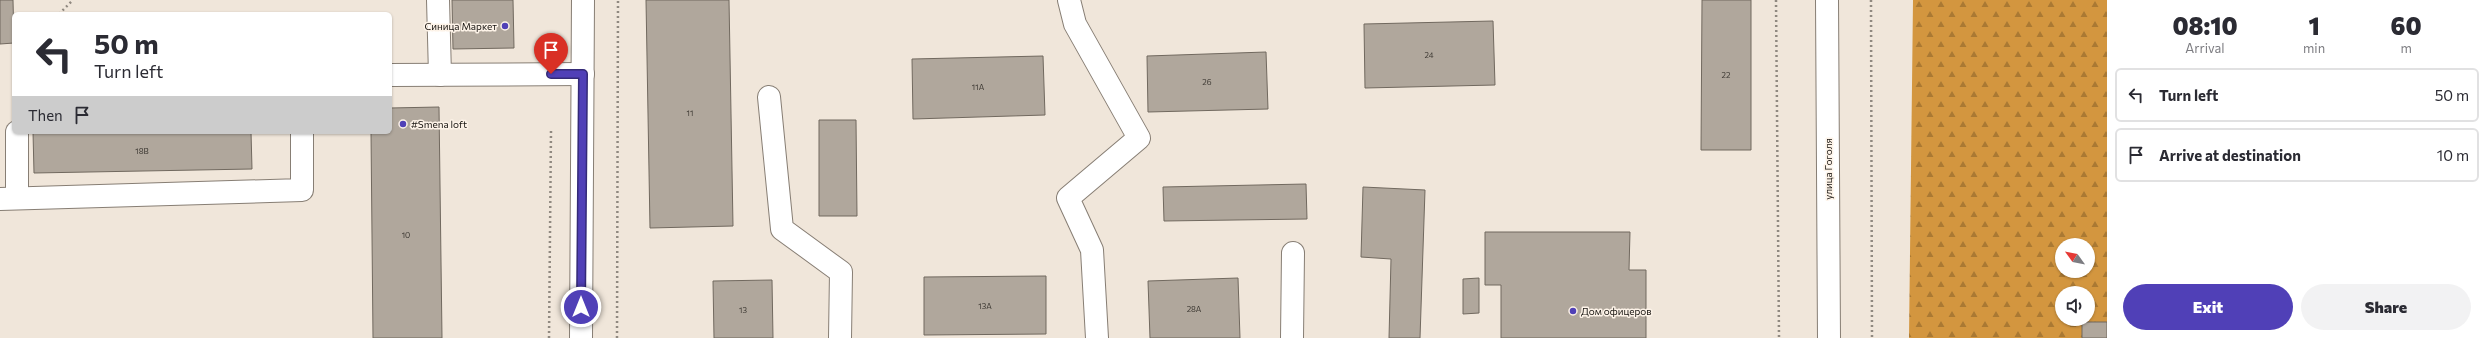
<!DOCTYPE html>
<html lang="en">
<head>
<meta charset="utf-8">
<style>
	body { margin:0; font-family:Commissioner,sans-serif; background:#f2f2f3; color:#2b2b33; height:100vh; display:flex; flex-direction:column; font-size:15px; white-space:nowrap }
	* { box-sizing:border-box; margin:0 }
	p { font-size:13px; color:#7c7c81 }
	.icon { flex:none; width:22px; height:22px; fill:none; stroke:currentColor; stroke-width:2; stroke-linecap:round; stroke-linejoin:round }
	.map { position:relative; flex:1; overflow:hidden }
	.panel { display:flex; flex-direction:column; background:#fff; width:380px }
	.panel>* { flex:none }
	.banner { position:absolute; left:12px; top:12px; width:380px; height:122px; border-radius:6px; box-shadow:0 1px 3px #0004; background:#fff; color:#2b2b33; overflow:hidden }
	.needle { width:26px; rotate:303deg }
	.tools { position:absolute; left:2055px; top:238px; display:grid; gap:8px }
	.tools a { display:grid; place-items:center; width:40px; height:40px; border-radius:50%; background:#fff; box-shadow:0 1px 3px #0004; font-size:20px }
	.pin { position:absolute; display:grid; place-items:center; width:34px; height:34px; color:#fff; margin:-41px -17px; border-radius:50% 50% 50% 0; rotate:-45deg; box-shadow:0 0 4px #0007 }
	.pin .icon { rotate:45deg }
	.me { position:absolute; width:44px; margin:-22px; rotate:0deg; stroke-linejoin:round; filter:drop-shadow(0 0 3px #0008) }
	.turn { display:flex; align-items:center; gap:14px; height:84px; padding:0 16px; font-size:18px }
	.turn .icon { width:52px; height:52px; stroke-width:2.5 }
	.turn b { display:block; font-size:28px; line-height:34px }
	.then { display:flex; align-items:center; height:38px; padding:0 16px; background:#0003; gap:8px; font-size:15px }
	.eta { display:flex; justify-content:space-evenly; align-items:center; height:68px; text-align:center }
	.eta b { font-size:24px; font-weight:800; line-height:28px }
	.button { display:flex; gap:8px; margin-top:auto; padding:8px 16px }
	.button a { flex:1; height:46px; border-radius:24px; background:#5040b7; color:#fff; font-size:16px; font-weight:800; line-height:46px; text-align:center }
	.button a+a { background:#f2f2f3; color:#2b2b33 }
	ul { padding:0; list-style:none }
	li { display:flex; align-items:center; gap:12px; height:54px; margin:0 8px 6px; padding:0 8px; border:2px solid #e1e1e2; border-radius:6px }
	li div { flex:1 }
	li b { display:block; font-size:15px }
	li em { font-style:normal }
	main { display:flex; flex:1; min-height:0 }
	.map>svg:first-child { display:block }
</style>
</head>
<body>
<main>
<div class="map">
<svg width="2107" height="338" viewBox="0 0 2107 338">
	<defs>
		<pattern id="forest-firs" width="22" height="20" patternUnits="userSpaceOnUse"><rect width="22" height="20" fill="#d3963f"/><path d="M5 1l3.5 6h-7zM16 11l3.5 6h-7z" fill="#aa7933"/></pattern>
	</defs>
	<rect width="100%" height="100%" fill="#f0e6da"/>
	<path fill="url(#forest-firs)" fill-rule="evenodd" d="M 1913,0 L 2107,0 L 2107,338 L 1909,338 ZM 2062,245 L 2088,245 L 2088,271 L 2062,271 ZM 2062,293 L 2088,293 L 2088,319 L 2062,319 Z"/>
	<g fill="#b0a79c" stroke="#71695f">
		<path d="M 0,0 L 13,0 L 14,43 L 0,44 Z"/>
		<path d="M 452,0 L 513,0 L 514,48 L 453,49 Z"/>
		<path d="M 646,0 L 729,0 L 733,226 L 650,228 Z"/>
		<path d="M 1702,0 L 1751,0 L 1751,150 L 1701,150 Z"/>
		<path d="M 1493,21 L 1495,85 L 1365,88 L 1364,24 Z"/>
		<path d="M 1266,52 L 1268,109 L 1148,112 L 1147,56 Z"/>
		<path d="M 1043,56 L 1045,115 L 913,119 L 912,59 Z"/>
		<path d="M 439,107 L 442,338 L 373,338 L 371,132 L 390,132 L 390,108 Z"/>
		<path d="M 819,120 L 856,120 L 857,216 L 819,216 Z"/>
		<path d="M 33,132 L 251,132 L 252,169 L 34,173 Z"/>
		<path d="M 1306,184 L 1307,219 L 1164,221 L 1163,187 Z"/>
		<path d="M 1363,187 L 1425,190 L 1420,338 L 1389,338 L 1391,259 L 1361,257 Z"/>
		<path d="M 1485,232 L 1630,232 L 1629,270 L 1646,270 L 1646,338 L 1501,338 L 1501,285 L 1485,285 Z"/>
		<path d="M 1046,276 L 1046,334 L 924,335 L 924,277 Z"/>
		<path d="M 1238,278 L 1240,338 L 1150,338 L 1148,281 Z"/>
		<path d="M 1479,278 L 1479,313 L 1463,314 L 1463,279 Z"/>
		<path d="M 772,280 L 773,338 L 714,338 L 713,281 Z"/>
		<rect x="2082" y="322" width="25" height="16"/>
	</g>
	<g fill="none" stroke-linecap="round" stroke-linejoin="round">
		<defs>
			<g id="minor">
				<path d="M 438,0 L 440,75"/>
				<path d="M 1069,0 L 1075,24 L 1139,138 L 1068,198 L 1092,250 L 1097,338"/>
				<path d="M 390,75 L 583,74"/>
				<path d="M 769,97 L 782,229 L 841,272 L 840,338"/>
				<path d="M 17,132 L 17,198"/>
				<path d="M 0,199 L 302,190 L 302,132"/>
				<path d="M 581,338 L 583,0"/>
				<path d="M 1292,338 L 1293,253"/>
			</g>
			<path id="major" d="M 1827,0 L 1829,338"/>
		</defs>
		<use href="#minor" stroke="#877e74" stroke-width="24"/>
		<use href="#major" stroke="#877e74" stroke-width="24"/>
		<g stroke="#908980" stroke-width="2.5" stroke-dasharray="2 3" stroke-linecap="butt">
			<path d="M 1776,0 L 1779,338"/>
			<path d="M 1871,0 L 1872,338"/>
			<path d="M 59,14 L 73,0"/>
			<path d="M 549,338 L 551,131"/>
			<path d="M 617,338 L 618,0"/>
		</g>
		<use href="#minor" stroke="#fff" stroke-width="22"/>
		<use href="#major" stroke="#fff" stroke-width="22"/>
	</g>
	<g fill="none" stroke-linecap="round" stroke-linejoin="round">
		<defs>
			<path id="route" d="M 551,74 L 583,74 L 581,307"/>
		</defs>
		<use href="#route" stroke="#342a77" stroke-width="10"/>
		<use href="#route" stroke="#5040b7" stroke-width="7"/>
	</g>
	<g fill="#5040b7" stroke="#fdf3e8" stroke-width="1.5">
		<circle cx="505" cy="26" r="4"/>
		<circle cx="403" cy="124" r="4"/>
		<circle cx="1573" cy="311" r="4"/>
	</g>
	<g text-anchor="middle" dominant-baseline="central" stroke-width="3" stroke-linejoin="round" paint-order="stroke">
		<g font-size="8" fill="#3d3933">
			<text x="1429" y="55">24</text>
			<text x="1726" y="75">22</text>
			<text x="1207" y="82">26</text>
			<text x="978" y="87">11А</text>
			<text x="690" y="113">11</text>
			<text x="142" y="151">18В</text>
			<text x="406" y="235">10</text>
			<text x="985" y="306">13А</text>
			<text x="1194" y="309">28А</text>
			<text x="743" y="310">13</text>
		</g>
		<g font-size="10" fill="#171410" stroke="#fdf3e8" text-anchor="start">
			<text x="497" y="26" text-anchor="end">Синица Маркет</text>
			<text x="411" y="124">#Smena loft</text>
			<text x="1581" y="311">Дом офицеров</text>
		</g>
		<g font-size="10" fill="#171410" stroke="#fdf3e8">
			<text transform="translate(1828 169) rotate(-90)">улица Гоголя</text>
		</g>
	</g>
</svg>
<div class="tools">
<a><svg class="needle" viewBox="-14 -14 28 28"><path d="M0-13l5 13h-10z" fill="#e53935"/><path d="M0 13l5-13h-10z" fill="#7c7c81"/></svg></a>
<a><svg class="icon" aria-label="sound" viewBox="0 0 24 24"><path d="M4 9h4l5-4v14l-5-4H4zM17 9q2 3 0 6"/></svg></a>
</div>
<div class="pin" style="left:551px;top:74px;background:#d93025"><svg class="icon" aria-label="arrive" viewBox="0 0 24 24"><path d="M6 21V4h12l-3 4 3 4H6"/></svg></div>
<svg class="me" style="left:581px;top:307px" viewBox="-20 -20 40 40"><circle r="17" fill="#5040b7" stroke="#fff" stroke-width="3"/><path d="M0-11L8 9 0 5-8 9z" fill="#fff"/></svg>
<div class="banner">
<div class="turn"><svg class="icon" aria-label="left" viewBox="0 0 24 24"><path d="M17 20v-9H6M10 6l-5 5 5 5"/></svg><div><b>50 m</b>Turn left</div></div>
<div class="then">Then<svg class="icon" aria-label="arrive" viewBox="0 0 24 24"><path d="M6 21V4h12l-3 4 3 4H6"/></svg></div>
</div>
</div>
<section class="panel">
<div class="eta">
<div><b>08:10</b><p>Arrival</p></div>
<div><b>1</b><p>min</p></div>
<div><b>60</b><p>m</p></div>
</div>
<ul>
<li><svg class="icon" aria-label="left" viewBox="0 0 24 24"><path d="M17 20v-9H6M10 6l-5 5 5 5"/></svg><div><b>Turn left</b></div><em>50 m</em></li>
<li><svg class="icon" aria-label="arrive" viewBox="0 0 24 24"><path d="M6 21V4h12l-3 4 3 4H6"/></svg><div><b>Arrive at destination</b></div><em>10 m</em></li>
</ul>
<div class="button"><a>Exit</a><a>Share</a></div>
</section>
</main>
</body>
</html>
